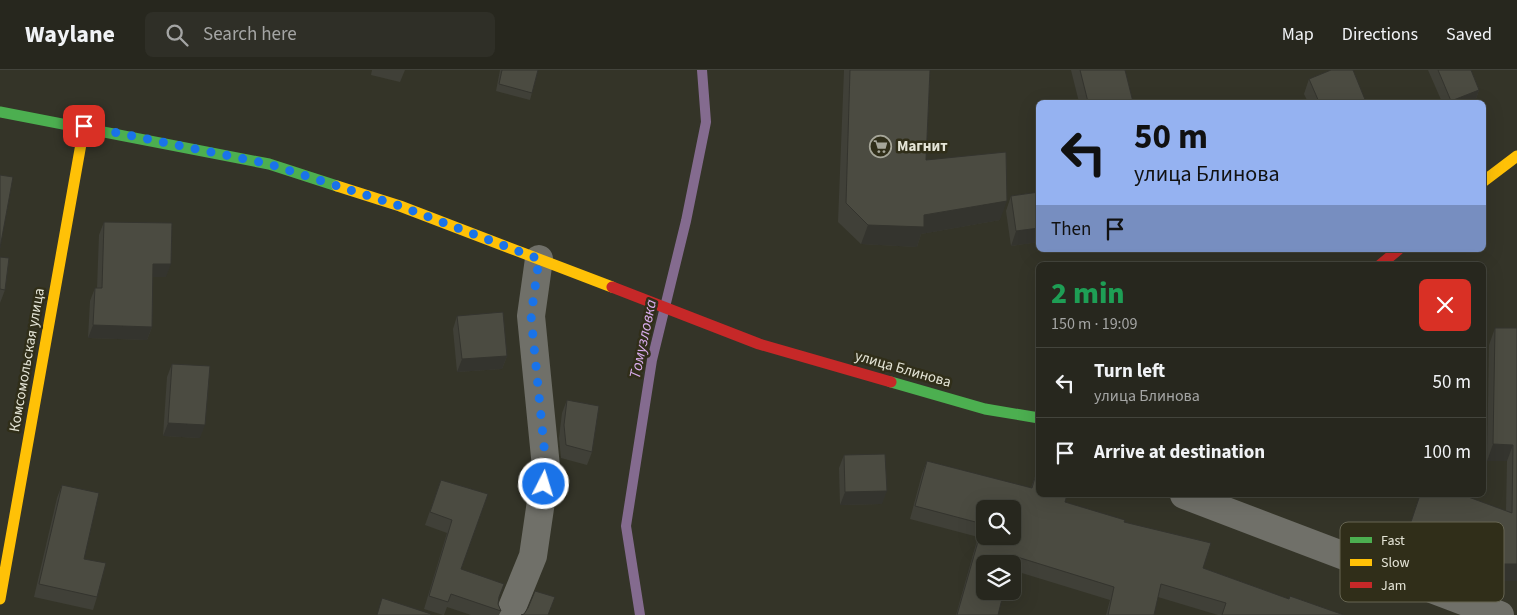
<!DOCTYPE html>
<html lang="en">
<head>
<meta charset="utf-8">
<style>
	body { margin:0; font-family:"Source Sans 3",sans-serif; background:#2f2f27; color:#f1f3f6; height:100vh; display:flex; flex-direction:column; font-size:19px; white-space:nowrap }
	* { box-sizing:border-box; margin:0 }
	p { font-size:16px; color:#a4a5a4 }
	.icon { flex:none; width:28px; height:28px; fill:none; stroke:currentColor; stroke-width:2; stroke-linecap:round; stroke-linejoin:round }
	.map { position:relative; flex:1; overflow:hidden }
	.sheet { position:absolute; left:1036px; top:192px; width:450px; height:235px; display:flex; flex-direction:column; background:#27271e; border-radius:8px; box-shadow:0 5px 20px #0002,0 0 0 1px #43443c }
	.sheet>* { flex:none }
	.hud { position:absolute; left:1036px; top:30px; width:450px; height:152px; border-radius:8px; box-shadow:0 5px 20px #0002,0 0 0 1px #43443c; background:#95b2f1; color:#111; overflow:hidden }
	.buttons { position:absolute; left:976px; top:430px; display:grid; gap:10px }
	.buttons a { display:grid; place-items:center; width:45px; height:45px; border-radius:8px; background:#27271e; box-shadow:0 5px 20px #0002,0 0 0 1px #43443c; font-size:25px }
	.pin { position:absolute; display:grid; place-items:center; width:42px; height:42px; color:#fff; margin:-21px; border-radius:10px; box-shadow:0 2px 8px #0006 }
	.me { position:absolute; width:55px; margin:-28px; rotate:5deg; stroke-linejoin:round; filter:drop-shadow(0 0 4px #0008) }
	.turn { display:flex; align-items:center; gap:18px; height:105px; padding:0 15px; font-size:22px }
	.turn .icon { width:65px; height:65px; stroke-width:2.5 }
	.turn b { display:block; font-size:35px; line-height:42px }
	.then { display:flex; align-items:center; height:48px; padding:0 15px; background:#0003; gap:10px; font-size:19px }
	.round { display:grid; place-items:center; flex:none; width:52px; height:52px; border-radius:8px; background:#2f2f27 }
	.headline { display:flex; align-items:center; justify-content:space-between; height:85px; padding:0 15px }
	h1 { font-size:30px; font-weight:800; line-height:38px; color:#1e9e55 }
	ul { padding:0; list-style:none }
	li { display:flex; align-items:center; gap:15px; height:70px; padding:0 15px; border-top:1px solid #43443c }
	li div { flex:1 }
	li b { display:block; font-size:19px }
	li em { font-style:normal }
	header { display:flex; align-items:center; gap:30px; box-sizing:border-box; height:70px; padding:0 25px; background:#27271e; border-bottom:1px solid #43443c }
	header strong { font-size:24px }
	nav { display:flex; gap:28px; margin-inline-start:auto; font-size:18px }
	.search { width:350px; height:45px; background:#2f2f27; display:flex; align-items:center; gap:12px; box-sizing:border-box; padding:0 18px; border-radius:8px; color:#a4a5a4; font-size:19px }
	.map>svg:first-child { display:block }
</style>
</head>
<body>
<header>
<strong>Waylane</strong>
<div class="search"><svg class="icon" aria-label="search" viewBox="0 0 24 24"><circle cx="10" cy="10" r="6"/><path d="M15 15l6 6"/></svg>Search here</div>
<nav><a>Map</a><a>Directions</a><a>Saved</a></nav>
</header>
<div class="map">
<svg width="1517" height="545" viewBox="0 0 1517 545">
	<rect width="100%" height="100%" fill="#343428"/>
	<g fill="none" stroke-linecap="round" stroke-linejoin="round">
		<path stroke="#846b8f" stroke-width="10" d="M 640,545 L 626,456 L 652,290 L 686,151 L 706,52 L 702,0"/>
		<g stroke="#707069" stroke-width="28">
			<path d="M 1184,425 L 1500,545"/>
			<path d="M 509,545 L 533,486 L 546,397 L 531,246 L 539,189"/>
		</g>
		<g stroke="#4caf50" stroke-width="11">
			<path d="M 0,42 L 269,94 L 337,116"/>
			<path d="M 891,312 L 985,339 L 1039,348"/>
		</g>
		<g stroke="#ffc107" stroke-width="11">
			<path d="M 1484,111 L 1517,86"/>
			<path d="M 337,116 L 400,136 L 612,217"/>
			<path d="M 0,529 L 84,57"/>
		</g>
		<g stroke="#c62828" stroke-width="11">
			<path d="M 1380,195 L 1398,180"/>
			<path d="M 612,217 L 759,274 L 891,312"/>
		</g>
	</g>
	<g fill="#404038">
		<path d="M 372,0 L 405,0 L 400,12 L 371,5 Z"/>
		<path d="M 500,0 L 538,0 L 530,30 L 496,21 Z"/>
		<path d="M 844,0 L 930,0 L 926,90 L 1000,150 L 921,164 L 917,177 L 861,174 L 838,152 Z"/>
		<path d="M 1071,0 L 1125,0 L 1133,32 L 1079,32 Z"/>
		<path d="M 1428,0 L 1471,0 L 1479,20 L 1475,32 L 1442,32 Z"/>
		<path d="M 1309,9 L 1366,32 L 1308,32 L 1304,24 Z"/>
		<path d="M 1039,122 L 1039,172 L 1011,176 L 1006,141 L 1011,126 Z"/>
		<path d="M 104,152 L 166,207 L 152,207 L 152,257 L 147,270 L 88,268 L 90,231 L 95,218 L 97,218 L 99,165 Z"/>
		<path d="M 0,187 L 5,220 L 0,233 Z"/>
		<path d="M 457,246 L 507,286 L 502,299 L 457,302 L 453,259 Z"/>
		<path d="M 1495,258 L 1517,258 L 1517,511 L 1497,511 L 1493,520 L 1400,484 L 1420,425 L 1463,425 L 1506,441 L 1507,391 L 1487,391 L 1489,275 Z"/>
		<path d="M 172,294 L 200,368 L 163,366 L 167,307 Z"/>
		<path d="M 567,330 L 592,382 L 587,395 L 561,388 L 559,368 L 562,343 Z"/>
		<path d="M 844,385 L 882,434 L 840,435 L 839,398 Z"/>
		<path d="M 927,391 L 1031,418 L 1036,404 L 1065,432 L 1124,452 L 1203,498 L 1289,529 L 1344,545 L 1218,545 L 1158,527 L 1154,545 L 1106,545 L 1110,530 L 1012,500 L 1012,494 L 985,494 L 998,545 L 956,545 L 978,467 L 910,449 L 922,404 Z"/>
		<path d="M 441,410 L 488,424 L 461,499 L 499,528 L 498,534 L 501,541 L 499,545 L 471,545 L 447,537 L 444,545 L 443,545 L 424,539 L 447,463 L 425,455 Z"/>
		<path d="M 62,415 L 84,489 L 97,527 L 93,540 L 34,527 L 57,428 Z"/>
	</g>
	<g fill="#34342e">
		<path d="M 1479,20 L 1475,32 L 1451,32 L 1451,31 Z"/>
		<path d="M 1007,131 L 1000,150 L 921,164 L 917,177 L 861,174 L 868,155 Z"/>
		<path d="M 1039,158 L 1039,172 L 1011,176 L 1016,161 Z"/>
		<path d="M 153,194 L 171,194 L 166,207 L 148,207 Z"/>
		<path d="M 93,255 L 152,257 L 147,270 L 88,268 Z"/>
		<path d="M 507,286 L 502,299 L 457,302 L 462,289 Z"/>
		<path d="M 168,353 L 205,355 L 200,368 L 163,366 Z"/>
		<path d="M 1493,374 L 1513,375 L 1507,391 L 1487,391 Z"/>
		<path d="M 887,421 L 882,434 L 840,435 L 845,422 Z"/>
		<path d="M 1503,494 L 1517,494 L 1517,511 L 1497,511 L 1493,520 Z"/>
	</g>
	<g fill="#4b4b41" stroke="#34342e" fill-rule="evenodd">
		<path d="M 502,0 L 538,0 L 532,23 L 499,14 Z"/>
		<path d="M 850,0 L 930,0 L 926,90 L 1006,82 L 1007,131 L 924,145 L 924,157 L 868,155 L 846,133 Z"/>
		<path d="M 1080,0 L 1125,0 L 1133,32 L 1088,32 Z"/>
		<path d="M 1331,0 L 1353,0 L 1366,32 L 1319,32 L 1309,9 Z"/>
		<path d="M 1438,0 L 1471,0 L 1479,20 L 1451,31 Z"/>
		<path d="M 0,105 L 13,107 L 0,178 Z"/>
		<path d="M 1039,122 L 1039,158 L 1016,161 L 1011,126 Z"/>
		<path d="M 104,152 L 172,153 L 171,194 L 153,194 L 152,257 L 93,255 L 95,218 L 102,218 Z"/>
		<path d="M 0,187 L 9,188 L 5,220 L 0,219 Z"/>
		<path d="M 503,242 L 507,286 L 462,289 L 457,246 Z"/>
		<path d="M 1495,258 L 1517,258 L 1517,494 L 1503,494 L 1499,503 L 1406,467 L 1420,425 L 1463,425 L 1512,443 L 1513,375 L 1493,374 Z"/>
		<path d="M 172,294 L 210,296 L 205,355 L 168,353 Z"/>
		<path d="M 567,330 L 599,336 L 592,382 L 566,375 L 564,355 Z"/>
		<path d="M 885,384 L 887,421 L 845,422 L 844,385 Z"/>
		<path d="M 927,391 L 1032,418 L 1036,404 L 1039,405 L 1039,425 L 1067,425 L 1065,432 L 1125,450 L 1124,452 L 1211,473 L 1203,498 L 1289,529 L 1290,526 L 1344,545 L 1222,545 L 1226,533 L 1161,514 L 1154,545 L 1108,545 L 1114,517 L 1014,486 L 1012,494 L 985,494 L 985,521 L 1004,521 L 998,545 L 957,545 L 983,454 L 915,436 ZM 985,439 L 1012,439 L 1012,466 L 985,466 Z"/>
		<path d="M 441,410 L 488,424 L 461,499 L 504,514 L 499,527 L 498,534 L 501,541 L 451,524 L 448,532 L 429,526 L 452,450 L 430,442 Z"/>
		<path d="M 62,415 L 99,423 L 84,489 L 106,493 L 97,527 L 39,514 Z"/>
		<path d="M 535,521 L 555,527 L 548,545 L 521,545 L 524,544 L 528,538 Z"/>
		<path d="M 382,528 L 431,544 L 430,545 L 377,545 Z"/>
	</g>
	<g fill="none" stroke-linecap="round" stroke-linejoin="round">
		<path stroke="#1a73e8" stroke-width="9" stroke-dasharray="0 16.2" d="M 84,56 L 269,94 L 400,136 L 539,189 L 531,246 L 546,396 L 544,414"/>
	</g>
	<defs>
		<symbol id="supermarket-ring" viewBox="-11 -11 22 22"><circle r="9.5" fill="#302e19" stroke="#a6a699" stroke-width="1.5"/><path d="M-6-5.5h2.5l.6 2H6L4.5 2H-2.5L-4.4-4H-6ZM-1.5 3.2a1.3 1.3 0 1 0 .1 0ZM3 3.2a1.3 1.3 0 1 0 .1 0Z" fill="#a6a699"/></symbol>
	</defs>
	<g fill-rule="evenodd">
		<use href="#supermarket-ring" x="868" y="64" width="25" height="25"/>
	</g>
	<g text-anchor="middle" dominant-baseline="central" stroke-width="5" stroke-linejoin="round" paint-order="stroke">
		<g font-size="15" font-weight="bold" fill="#e4e4d6" stroke="#302e19" text-anchor="start">
			<text x="897" y="76">Магнит</text>
		</g>
		<g font-size="15" fill="#e4e4d6" stroke="#302e19">
			<text transform="translate(27 290) rotate(-80)">Комсомольская улица</text>
			<text transform="translate(903 299) rotate(16)">улица Блинова</text>
		</g>
		<g font-size="16" font-style="italic" fill="#d8aceb" stroke="#302e19">
			<text transform="translate(643 269) rotate(-78)">Томузловка</text>
		</g>
	</g>
	<rect x="1340" y="452" width="164" height="80" rx="8" fill="#302e19" stroke="#666552" stroke-width="1"/>
	<rect x="1350" y="467" width="22" height="6" fill="#4caf50"/>
	<rect x="1350" y="489" width="22" height="7" fill="#ffc107"/>
	<rect x="1350" y="512" width="22" height="6" fill="#c62828"/>
	<g font-size="14" fill="#e4e4d6">
		<text x="1381" y="475">Fast</text>
		<text x="1381" y="497">Slow</text>
		<text x="1381" y="520">Jam</text>
	</g>
</svg>
<div class="buttons">
<a><svg class="icon" aria-label="search" viewBox="0 0 24 24"><circle cx="10" cy="10" r="6"/><path d="M15 15l6 6"/></svg></a>
<a><svg class="icon" aria-label="layers" viewBox="0 0 24 24"><path d="M12 4l9 5-9 5-9-5zM3 14l9 5 9-5"/></svg></a>
</div>
<div class="pin" style="left:84px;top:56px;background:#d93025"><svg class="icon" aria-label="arrive" viewBox="0 0 24 24"><path d="M6 21V4h12l-3 4 3 4H6"/></svg></div>
<svg class="me" style="left:544px;top:414px" viewBox="-20 -20 40 40"><circle r="17" fill="#1a73e8" stroke="#fff" stroke-width="3"/><path d="M0-11L8 9 0 5-8 9z" fill="#fff"/></svg>
<div class="hud">
<div class="turn"><svg class="icon" aria-label="left" viewBox="0 0 24 24"><path d="M17 20v-9H6M10 6l-5 5 5 5"/></svg><div><b>50 m</b>улица Блинова</div></div>
<div class="then">Then<svg class="icon" aria-label="arrive" viewBox="0 0 24 24"><path d="M6 21V4h12l-3 4 3 4H6"/></svg></div>
</div>
<section class="sheet">
<div class="headline"><div><h1>2 min</h1><p>150 m · 19:09</p></div><a class="round" style="background:#d93025;color:#fff"><svg class="icon" aria-label="close" viewBox="0 0 24 24"><path d="M6 6l12 12M18 6L6 18"/></svg></a></div>
<ul>
<li><svg class="icon" aria-label="left" viewBox="0 0 24 24"><path d="M17 20v-9H6M10 6l-5 5 5 5"/></svg><div><b>Turn left</b><p>улица Блинова</p></div><em>50 m</em></li>
<li><svg class="icon" aria-label="arrive" viewBox="0 0 24 24"><path d="M6 21V4h12l-3 4 3 4H6"/></svg><div><b>Arrive at destination</b></div><em>100 m</em></li>
</ul>
</section>
</div>
</body>
</html>
